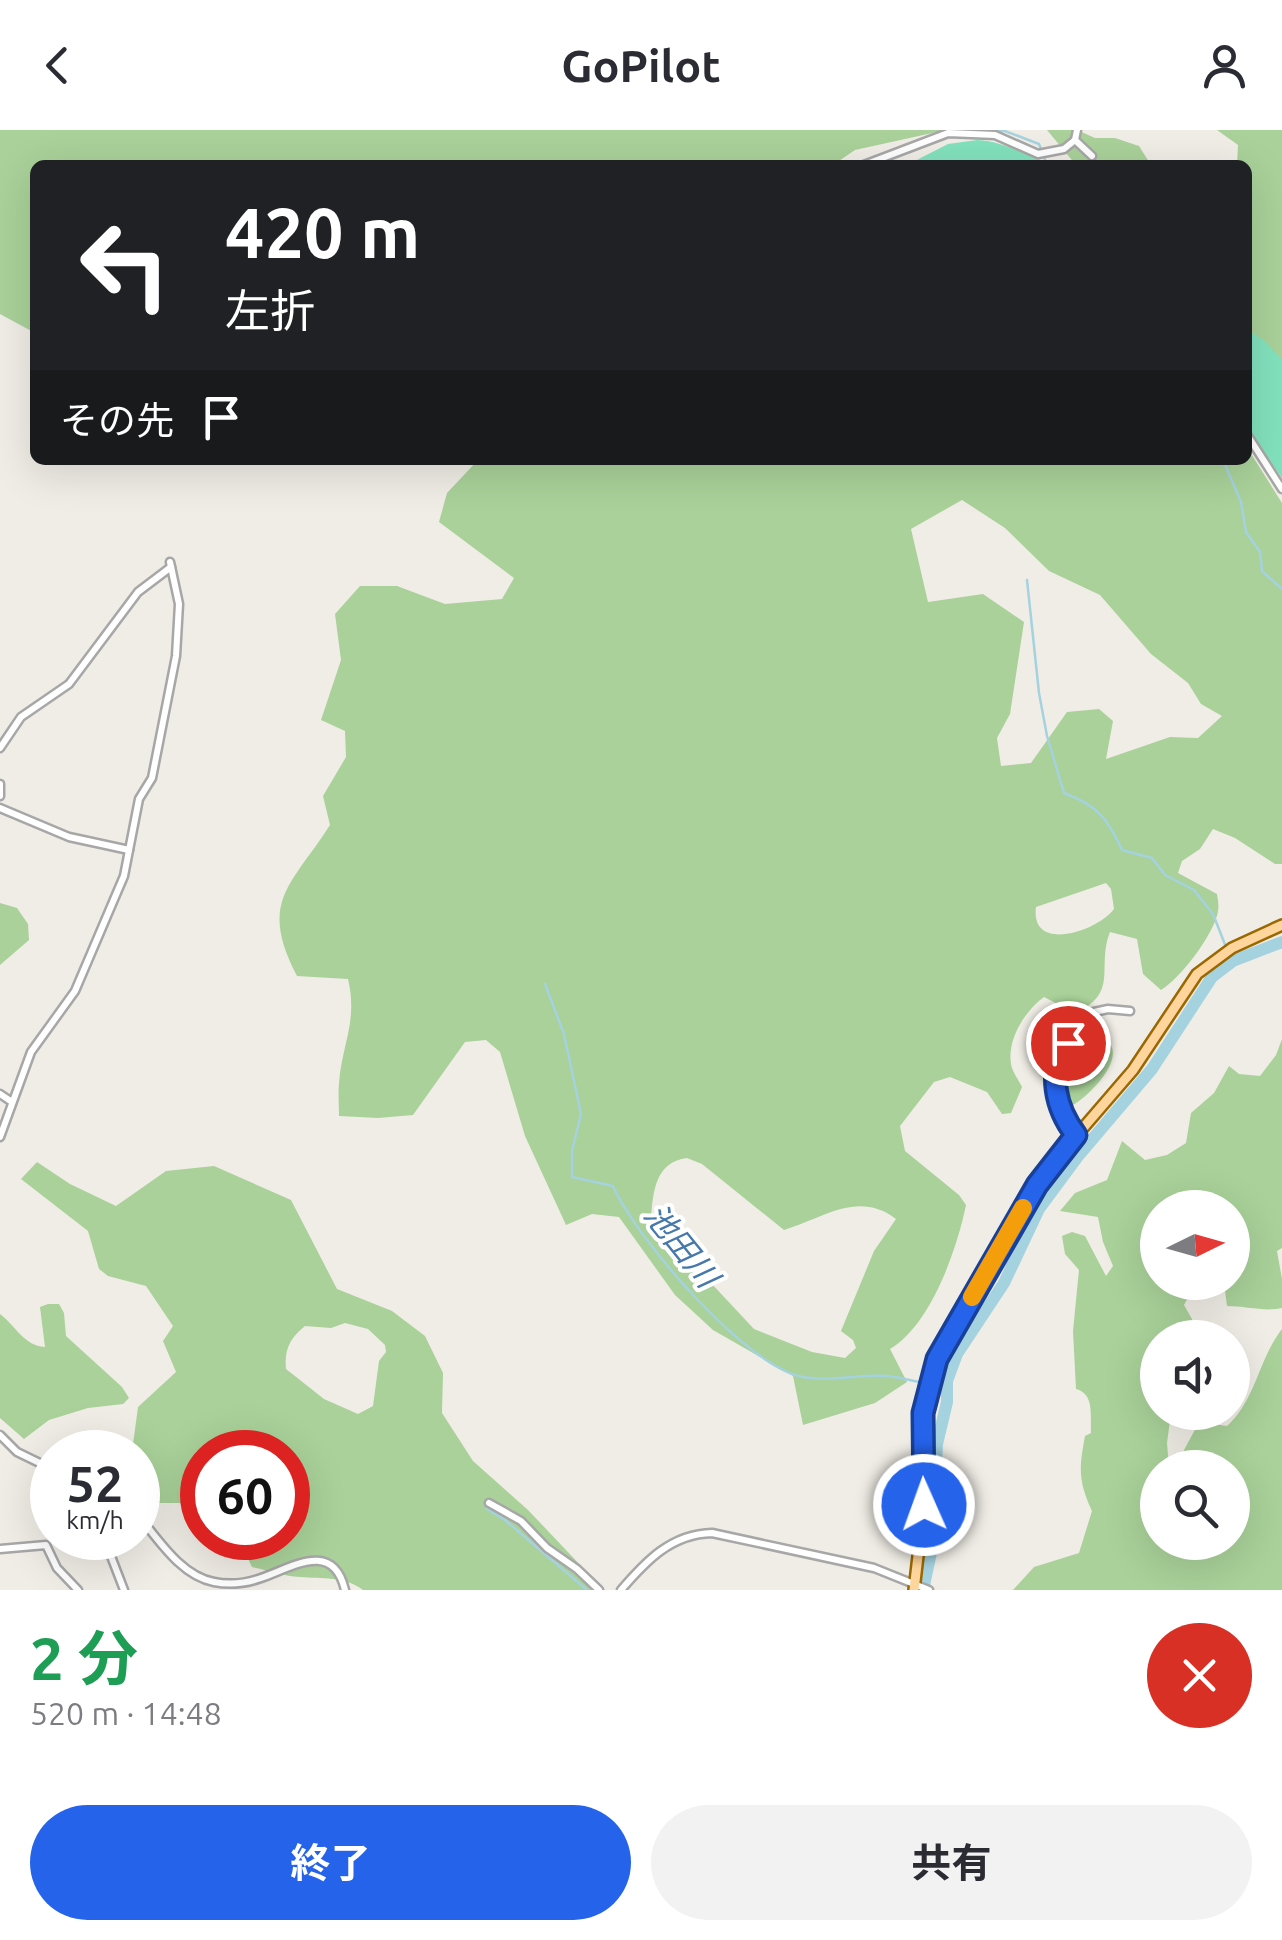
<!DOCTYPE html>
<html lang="ja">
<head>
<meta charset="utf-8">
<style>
	body { margin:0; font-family:Ubuntu,"Noto Sans JP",sans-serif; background:#f2f2f3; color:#2b2b33; height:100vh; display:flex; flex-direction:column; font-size:38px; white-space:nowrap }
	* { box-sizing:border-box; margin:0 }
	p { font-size:32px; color:#7c7c81 }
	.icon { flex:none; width:55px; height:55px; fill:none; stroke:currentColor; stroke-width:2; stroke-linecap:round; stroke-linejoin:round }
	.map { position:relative; height:1460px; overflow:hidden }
	.panel { display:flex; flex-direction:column; background:#fff; flex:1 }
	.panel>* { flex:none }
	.guide { position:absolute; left:30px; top:30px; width:1222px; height:305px; border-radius:15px; box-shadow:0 10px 40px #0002; background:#202124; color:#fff; overflow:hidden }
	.needle { width:65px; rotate:85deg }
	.tools { position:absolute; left:1140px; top:1060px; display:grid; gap:20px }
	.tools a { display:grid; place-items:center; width:110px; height:110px; border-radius:50%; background:#fff; box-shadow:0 10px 40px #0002; font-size:50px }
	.speed { position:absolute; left:30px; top:1300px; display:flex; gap:20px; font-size:50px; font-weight:700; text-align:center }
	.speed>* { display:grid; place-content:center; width:130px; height:130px; border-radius:50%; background:#fff; box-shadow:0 10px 40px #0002; line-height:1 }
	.speed small { font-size:25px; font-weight:400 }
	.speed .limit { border:15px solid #d22; background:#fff; color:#111 }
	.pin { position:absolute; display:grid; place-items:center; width:85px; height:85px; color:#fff; margin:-42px; border:5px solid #fff; border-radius:50%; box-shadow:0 2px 10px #0007 }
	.me { position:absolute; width:110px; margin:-55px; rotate:358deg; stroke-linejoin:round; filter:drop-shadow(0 0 8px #0008) }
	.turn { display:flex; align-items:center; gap:35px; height:210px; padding:0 30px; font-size:45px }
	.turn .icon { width:130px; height:130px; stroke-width:2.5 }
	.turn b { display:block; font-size:70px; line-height:85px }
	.then { display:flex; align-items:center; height:95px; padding:0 30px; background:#0003; gap:20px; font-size:38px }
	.round { display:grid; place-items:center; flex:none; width:105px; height:105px; border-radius:52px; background:#f2f2f3 }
	.headline { display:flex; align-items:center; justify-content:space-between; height:170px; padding:0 30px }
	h1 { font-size:60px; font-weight:700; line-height:75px; color:#1e9e55 }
	.button { display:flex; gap:20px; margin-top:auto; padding:20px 30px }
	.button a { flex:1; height:115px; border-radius:60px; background:#2563eb; color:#fff; font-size:40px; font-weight:700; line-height:115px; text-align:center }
	.button a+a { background:#f2f2f3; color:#2b2b33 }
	header { display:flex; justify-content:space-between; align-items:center; height:130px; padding:0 30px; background:#fff; font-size:45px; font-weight:700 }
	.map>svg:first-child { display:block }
</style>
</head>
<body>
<header><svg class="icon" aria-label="back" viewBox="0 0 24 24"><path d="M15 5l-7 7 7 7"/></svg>GoPilot<svg class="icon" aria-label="person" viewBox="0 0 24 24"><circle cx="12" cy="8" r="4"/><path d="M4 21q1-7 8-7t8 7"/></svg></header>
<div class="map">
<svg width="1282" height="1460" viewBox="0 0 1282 1460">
	<rect width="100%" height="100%" fill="#f0ede6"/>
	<g fill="#a9d199" fill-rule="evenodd">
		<path d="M 0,0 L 946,0 L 855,20 L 833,35 L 35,35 L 35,203 L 0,184 Z"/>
		<path d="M 1047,0 L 1077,0 L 1095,8 L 1115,8 L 1139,16 L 1151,35 L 1076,35 Z"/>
		<path d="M 1217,0 L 1282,0 L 1282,237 L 1248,205 L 1248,35 L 1237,35 L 1238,15 Z"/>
		<path d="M 1248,319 L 1282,373 L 1282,734 L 1275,734 L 1235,708 L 1213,699 L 1200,719 L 1182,731 L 1178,743 L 1217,764 C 1218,770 1219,776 1218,781 C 1215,803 1180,849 1161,860 L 1143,844 L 1137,809 L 1110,802 C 1096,838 1120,863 1075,883 L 1044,867 C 1025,881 1007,909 1011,934 C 1012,941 1019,951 1022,957 L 1011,983 L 1002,984 L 987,962 L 950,947 L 934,952 L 900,996 L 905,1021 L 959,1065 L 966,1075 C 957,1119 931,1195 890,1219 L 907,1252 L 875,1273 L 803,1295 L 793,1246 L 713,1200 L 675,1165 L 619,1087 L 592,1084 L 566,1095 L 525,1006 L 500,922 L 486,910 L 465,912 L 413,985 L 378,988 L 339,986 C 339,975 338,964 339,953 C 342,914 358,891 348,849 L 297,846 C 258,771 291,756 330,695 L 323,666 L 346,627 L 345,601 L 321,590 L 341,530 L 335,484 L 360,456 L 397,456 L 445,474 L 502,469 L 514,448 L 439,392 L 447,363 L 478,330 L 1248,330 ZM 962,370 L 1005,398 L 1049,441 L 1100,465 L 1151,524 L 1188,553 L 1201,574 L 1222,586 L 1198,608 L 1170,607 L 1106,629 L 1113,591 L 1099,579 L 1067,582 L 1031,633 L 1001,636 L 997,608 L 1010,584 L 1024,492 L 983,464 L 928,472 L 911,399 ZM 1106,753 L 1111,759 L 1114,779 C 1098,801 1030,824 1036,777 ZM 687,1028 L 702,1034 L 784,1100 C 824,1088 858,1060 896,1089 L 874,1121 L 841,1201 L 853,1210 L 856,1218 L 845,1228 L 812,1222 L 754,1199 L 651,1089 C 653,1062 655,1032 687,1028 Z"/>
		<path d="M 0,773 L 17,778 L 28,794 L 29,810 L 0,835 Z"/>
		<path d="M 1094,905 C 1139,916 1092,964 1073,975 C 1056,951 1065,911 1094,905 Z"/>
		<path d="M 1282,909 L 1282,1118 L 1277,1121 L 1282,1149 L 1282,1178 C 1265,1182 1245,1176 1227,1176 L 1224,1153 L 1232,1152 L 1232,1078 L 1158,1078 L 1158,1152 L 1196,1153 L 1184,1175 L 1192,1189 L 1195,1207 L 1158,1208 L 1158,1282 L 1171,1283 L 1167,1313 L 1169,1337 L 1158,1338 L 1158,1412 L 1232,1412 L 1232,1338 L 1193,1336 L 1183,1322 L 1199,1292 L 1227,1296 C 1255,1272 1259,1228 1282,1199 L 1282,1460 L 1013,1460 L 1034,1437 L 1079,1423 L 1092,1381 C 1078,1350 1079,1339 1085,1306 L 1091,1303 C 1090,1286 1095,1264 1076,1259 L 1073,1201 L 1079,1140 L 1065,1124 L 1062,1106 L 1072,1102 L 1085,1106 L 1106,1146 L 1113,1136 L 1103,1112 L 1098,1087 L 1060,1081 L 1075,1063 L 1107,1050 L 1122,1011 L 1145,1030 L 1167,1025 L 1186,1013 L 1191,983 L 1214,963 L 1229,936 L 1239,944 L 1260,946 L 1276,925 Z"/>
		<path d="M 37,1032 L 70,1054 L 116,1076 L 166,1041 L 214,1036 L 291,1070 L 337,1159 L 392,1181 L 425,1206 L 443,1243 L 442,1283 L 473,1331 L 528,1380 L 604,1460 L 363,1460 C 345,1446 321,1449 300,1447 C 284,1446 268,1440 252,1437 L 238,1408 L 288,1408 L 288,1322 L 202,1322 L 202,1381 L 187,1373 L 152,1373 L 138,1337 L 138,1322 L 132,1322 L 138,1277 L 176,1242 L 163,1211 L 173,1196 L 146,1156 L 108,1146 L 99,1139 L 88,1101 L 21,1049 ZM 345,1193 L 368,1199 L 385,1215 L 386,1222 L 379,1231 L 373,1276 L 358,1284 L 324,1269 L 286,1239 C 284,1220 290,1208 305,1196 L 331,1198 Z"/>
		<path d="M 48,1174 L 59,1174 L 64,1183 L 66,1206 L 122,1257 L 129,1268 L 123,1274 L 88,1278 L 49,1290 L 24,1309 L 0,1288 L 0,1184 C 15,1195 24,1216 45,1217 L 40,1177 Z"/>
	</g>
	<g fill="#82e1bd">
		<path d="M 977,10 C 1004,11 1022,25 1047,32 L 1047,35 L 907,35 L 948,14 Z"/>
		<path d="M 1248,200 L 1266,212 L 1282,230 L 1282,348 L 1248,300 Z"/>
	</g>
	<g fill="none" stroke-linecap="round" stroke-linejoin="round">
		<g stroke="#a5d2df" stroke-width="2.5">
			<path d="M 991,0 L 1005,1 L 1039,14 L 1047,35"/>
			<path d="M 1223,330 L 1241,372 L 1246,402 L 1260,422 L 1262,441 L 1282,459"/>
			<path d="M 1027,450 L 1039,563 L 1047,606 L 1064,663 C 1097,675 1108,689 1122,720 L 1152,728 L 1165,745 L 1194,760 L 1213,784 L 1226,817"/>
			<path d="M 1229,824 L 1233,831"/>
			<path d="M 545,854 L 564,904 L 581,984 L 572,1021 L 572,1047 L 613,1056 C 636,1108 746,1237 803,1247 C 830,1252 860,1244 887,1246 C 899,1247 912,1251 924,1253"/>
			<path d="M 932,1255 L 947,1258"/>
			<path d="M 487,1379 L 505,1390 L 587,1460"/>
		</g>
		<path stroke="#a5d2df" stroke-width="12" d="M 923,1460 L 932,1418 L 937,1314 L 947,1272 L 947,1251 L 957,1224 L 1004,1153 L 1039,1079 L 1079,1025 L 1152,939 L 1212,847 L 1233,831 L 1282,812"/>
		<defs>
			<g id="minor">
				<path d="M 1077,0 L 1075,10 L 1092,26"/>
				<path d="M 864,35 L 948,3 L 995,5 L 1038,24 L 1064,19 L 1075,10"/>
				<path d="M 1248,306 L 1282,359"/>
				<path d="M 0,618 L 21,587 L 69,554 L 138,462 L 171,437"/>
				<path d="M 0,654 L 0,666"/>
				<path d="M 0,678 L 69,707 L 129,720"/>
				<path d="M 0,964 L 12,972"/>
				<path d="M 1076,1005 L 1061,985 L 1055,942 L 1059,925 L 1094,882 L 1108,879 L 1130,881"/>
				<path d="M 0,1007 L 31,922 L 75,861 L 124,746 L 139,669 L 152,648 L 176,526 L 179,474 L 170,432"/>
				<path d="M 0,1305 L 17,1322 L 52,1339"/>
				<path d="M 489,1373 L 521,1391 L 547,1418 L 577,1439 L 599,1460"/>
				<path d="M 138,1385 C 158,1409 181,1446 214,1452 C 229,1455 247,1453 261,1448 C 291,1438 333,1409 345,1460"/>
				<path d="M 104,1408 L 124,1460"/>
				<path d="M 0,1419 L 46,1415 L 57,1438 L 78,1460"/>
				<path d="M 621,1460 C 646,1431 671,1404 712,1403 L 874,1438 L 929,1460"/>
			</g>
			<path id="major" d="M 914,1460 L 924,1375 L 923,1283 L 928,1256 L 946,1211 L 1046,1041 L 1133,940 L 1197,844 L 1232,818 L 1282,795"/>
		</defs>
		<use href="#minor" stroke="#a7a7a7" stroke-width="11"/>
		<use href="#major" stroke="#9b6800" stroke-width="14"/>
		<use href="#minor" stroke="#fff" stroke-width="6"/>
		<use href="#major" stroke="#fed59d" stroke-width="9"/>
	</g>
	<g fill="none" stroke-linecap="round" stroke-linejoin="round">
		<defs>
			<path id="route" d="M 924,1375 L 923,1283 L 937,1229 L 1037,1055 L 1076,1005 C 1056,979 1046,941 1068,913"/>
		</defs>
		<use href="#route" stroke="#184099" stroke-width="25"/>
		<use href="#route" stroke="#2563eb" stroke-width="18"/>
		<path stroke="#f59e0b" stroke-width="18" d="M 972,1167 L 1023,1078"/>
	</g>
	<g text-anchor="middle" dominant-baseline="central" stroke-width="8" stroke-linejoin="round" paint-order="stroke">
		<g font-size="32" font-style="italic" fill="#4678aa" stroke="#fff">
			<text transform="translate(682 1115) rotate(51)">池田川</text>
		</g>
	</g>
</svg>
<div class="tools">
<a><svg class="needle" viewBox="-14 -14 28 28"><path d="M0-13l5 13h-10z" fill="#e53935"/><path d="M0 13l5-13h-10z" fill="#7c7c81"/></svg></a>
<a><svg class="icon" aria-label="sound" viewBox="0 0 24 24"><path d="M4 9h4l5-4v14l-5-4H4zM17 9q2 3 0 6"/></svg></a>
<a><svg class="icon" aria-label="search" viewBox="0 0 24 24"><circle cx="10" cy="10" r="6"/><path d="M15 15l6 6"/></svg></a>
</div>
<div class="speed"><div>52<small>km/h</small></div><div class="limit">60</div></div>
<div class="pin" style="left:1068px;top:913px;background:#d93025"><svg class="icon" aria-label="arrive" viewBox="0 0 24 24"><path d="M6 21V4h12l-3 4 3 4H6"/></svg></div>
<svg class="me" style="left:924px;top:1375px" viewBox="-20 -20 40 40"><circle r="17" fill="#2563eb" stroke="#fff" stroke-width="3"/><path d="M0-11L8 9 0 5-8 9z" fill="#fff"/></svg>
<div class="guide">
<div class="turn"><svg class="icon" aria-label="left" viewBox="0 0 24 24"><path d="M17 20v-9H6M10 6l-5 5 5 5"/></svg><div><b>420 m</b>左折</div></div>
<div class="then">その先<svg class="icon" aria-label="arrive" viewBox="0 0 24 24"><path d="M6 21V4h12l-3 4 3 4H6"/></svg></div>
</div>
</div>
<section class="panel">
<div class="headline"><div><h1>2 分</h1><p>520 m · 14:48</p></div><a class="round" style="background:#d93025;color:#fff"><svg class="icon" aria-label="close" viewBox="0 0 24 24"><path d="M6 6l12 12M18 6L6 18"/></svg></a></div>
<div class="button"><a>終了</a><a>共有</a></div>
</section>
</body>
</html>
